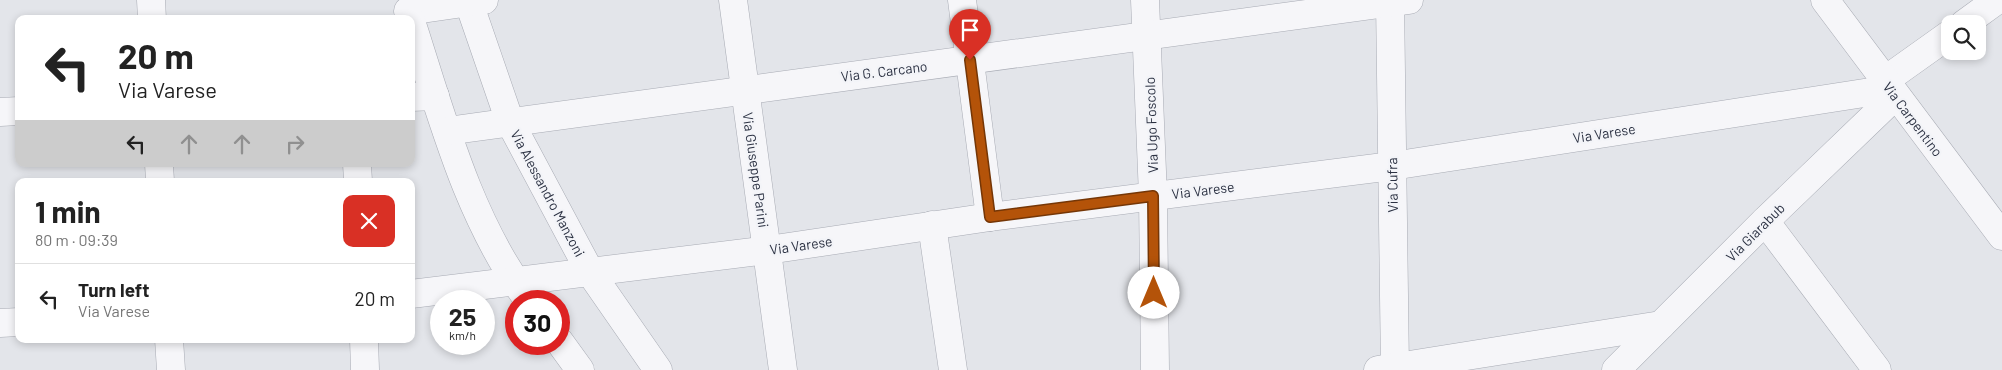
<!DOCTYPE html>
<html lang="en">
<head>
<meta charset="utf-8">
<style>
	body { margin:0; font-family:Barlow,sans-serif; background:#f2f2f2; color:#222; height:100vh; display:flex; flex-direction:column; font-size:19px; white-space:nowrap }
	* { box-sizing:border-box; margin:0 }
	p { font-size:16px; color:#767676 }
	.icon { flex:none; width:28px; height:28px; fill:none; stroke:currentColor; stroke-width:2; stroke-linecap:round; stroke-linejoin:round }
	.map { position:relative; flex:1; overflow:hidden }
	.details { position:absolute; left:15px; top:178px; width:400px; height:165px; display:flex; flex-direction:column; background:#fff; border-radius:10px; box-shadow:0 2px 8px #0003 }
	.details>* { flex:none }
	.top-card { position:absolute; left:15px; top:15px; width:400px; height:152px; border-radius:10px; box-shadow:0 2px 8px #0003; background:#fff; color:#222; overflow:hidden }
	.buttons { position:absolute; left:1941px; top:15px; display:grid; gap:10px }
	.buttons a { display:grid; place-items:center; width:45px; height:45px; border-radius:10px; background:#fff; box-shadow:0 2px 8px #0003; font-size:25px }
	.speed { position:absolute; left:430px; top:290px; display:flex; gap:10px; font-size:25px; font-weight:700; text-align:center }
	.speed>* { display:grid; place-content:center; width:65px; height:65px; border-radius:50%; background:#fff; box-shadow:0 2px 8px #0003; line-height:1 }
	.speed small { font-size:12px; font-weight:400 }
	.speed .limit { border:8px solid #d22; background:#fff; color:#111 }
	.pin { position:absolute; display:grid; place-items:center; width:42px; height:42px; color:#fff; margin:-51px -21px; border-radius:50% 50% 50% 0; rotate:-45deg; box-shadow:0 0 5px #0007 }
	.pin .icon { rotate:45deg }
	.me { position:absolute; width:55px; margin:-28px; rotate:0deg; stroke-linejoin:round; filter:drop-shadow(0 0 4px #0008) }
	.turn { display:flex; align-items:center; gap:18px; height:105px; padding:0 20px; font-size:22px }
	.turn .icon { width:65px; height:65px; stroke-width:2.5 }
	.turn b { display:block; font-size:35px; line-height:42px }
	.lanes { display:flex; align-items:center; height:48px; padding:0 20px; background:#0003; justify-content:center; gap:25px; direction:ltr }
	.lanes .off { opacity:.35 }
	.round { display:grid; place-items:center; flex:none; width:52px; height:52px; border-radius:10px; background:#f2f2f2 }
	.head { display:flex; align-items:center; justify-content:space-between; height:85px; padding:0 20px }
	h1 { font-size:30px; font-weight:700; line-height:38px }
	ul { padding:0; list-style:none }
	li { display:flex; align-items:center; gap:15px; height:70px; padding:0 20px; border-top:1px solid #e0e0e0 }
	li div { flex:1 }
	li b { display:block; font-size:19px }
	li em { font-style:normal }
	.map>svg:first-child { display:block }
</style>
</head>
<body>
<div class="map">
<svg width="2002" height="370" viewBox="0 0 2002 370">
	<rect width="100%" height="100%" fill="#e3e5ea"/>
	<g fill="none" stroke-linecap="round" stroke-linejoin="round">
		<defs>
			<g id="minor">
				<path d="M 151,0 L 152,19"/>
				<path d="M 468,0 L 510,122 L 590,272 L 658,370"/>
				<path d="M 733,0 L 783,370"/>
				<path d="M 962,0 L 990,217"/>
				<path d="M 1145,0 L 1153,196 L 1155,370"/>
				<path d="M 1390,0 L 1395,370"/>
				<path d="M 408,11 L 484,0"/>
				<path d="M 411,21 C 442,117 468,219 529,301"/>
				<path d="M 1964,24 L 1997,0"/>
				<path d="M 1884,81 L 1950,34"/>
				<path d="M 411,97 L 435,96"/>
				<path d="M 0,112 L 19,111"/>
				<path d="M 447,131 L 1409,0"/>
				<path d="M 159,164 L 160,181"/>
				<path d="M 357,164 L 358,181"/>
				<path d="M 1765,221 L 1877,370"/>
				<path d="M 932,225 L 953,370"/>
				<path d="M 411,294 L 768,250 L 990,217 L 1392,166 L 1890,89"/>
				<path d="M 0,323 L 19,322"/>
				<path d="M 169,339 L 171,370"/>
				<path d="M 364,339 L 365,370"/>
				<path d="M 559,341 L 580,370"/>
				<path d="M 1378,370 L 1661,325"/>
				<path d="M 1616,370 L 1765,221 L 1895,96"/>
			</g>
			<path id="tertiary" d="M 1825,0 L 2002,236"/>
		</defs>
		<use href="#minor" stroke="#a8abb4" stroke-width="29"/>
		<use href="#tertiary" stroke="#a8abb4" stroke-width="29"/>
		<use href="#minor" stroke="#f6f6f9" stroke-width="28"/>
		<use href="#tertiary" stroke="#f6f6f9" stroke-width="28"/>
	</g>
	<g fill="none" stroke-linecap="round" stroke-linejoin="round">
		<defs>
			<path id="route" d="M 970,60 L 990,217 L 1153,196 L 1154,293"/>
		</defs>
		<use href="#route" stroke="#753606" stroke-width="12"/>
		<use href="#route" stroke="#b45309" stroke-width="9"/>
	</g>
	<g text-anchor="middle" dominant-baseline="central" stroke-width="4.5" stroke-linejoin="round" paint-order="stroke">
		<g font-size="14" fill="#2b3142" stroke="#f3f4f8">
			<text transform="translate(884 71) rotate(-7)">Via G. Carcano</text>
			<text transform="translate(1913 119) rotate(53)">Via Carpentino</text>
			<text transform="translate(1151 125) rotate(-92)">Via Ugo Foscolo</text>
			<text transform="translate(1604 133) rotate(-9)">Via Varese</text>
			<text transform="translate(756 170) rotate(82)">Via Giuseppe Parini</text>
			<text transform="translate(1392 185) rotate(-91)">Via Cufra</text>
			<text transform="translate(1203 190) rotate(-7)">Via Varese</text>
			<text transform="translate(548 193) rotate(62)">Via Alessandro Manzoni</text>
			<text transform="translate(1755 232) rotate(-45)">Via Giarabub</text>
			<text transform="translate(801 245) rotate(-8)">Via Varese</text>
		</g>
	</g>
</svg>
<div class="buttons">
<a><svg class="icon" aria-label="search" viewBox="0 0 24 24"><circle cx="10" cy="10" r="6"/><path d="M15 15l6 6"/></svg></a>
</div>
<div class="speed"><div>25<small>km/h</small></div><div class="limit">30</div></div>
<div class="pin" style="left:970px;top:60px;background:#d93025"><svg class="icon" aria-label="arrive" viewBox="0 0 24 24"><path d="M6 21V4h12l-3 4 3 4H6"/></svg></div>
<svg class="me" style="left:1154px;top:293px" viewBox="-20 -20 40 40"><circle r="19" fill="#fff"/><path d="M0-13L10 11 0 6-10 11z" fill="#b45309"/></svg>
<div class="top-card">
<div class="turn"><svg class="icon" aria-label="left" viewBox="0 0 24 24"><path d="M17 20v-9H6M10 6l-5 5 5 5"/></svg><div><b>20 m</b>Via Varese</div></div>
<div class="lanes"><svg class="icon" aria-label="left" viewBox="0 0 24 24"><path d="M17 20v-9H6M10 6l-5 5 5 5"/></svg><svg class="icon off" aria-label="ahead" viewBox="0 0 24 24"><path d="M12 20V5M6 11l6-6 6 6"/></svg><svg class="icon off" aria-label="ahead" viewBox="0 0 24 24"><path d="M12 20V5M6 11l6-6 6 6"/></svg><svg class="icon off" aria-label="right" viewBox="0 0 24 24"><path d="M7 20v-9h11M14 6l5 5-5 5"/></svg></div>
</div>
<section class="details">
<div class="head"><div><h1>1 min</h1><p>80 m · 09:39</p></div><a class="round" style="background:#d93025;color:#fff"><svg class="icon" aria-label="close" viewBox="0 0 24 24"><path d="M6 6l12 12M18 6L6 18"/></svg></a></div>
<ul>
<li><svg class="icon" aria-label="left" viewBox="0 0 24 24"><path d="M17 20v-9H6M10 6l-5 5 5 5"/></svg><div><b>Turn left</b><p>Via Varese</p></div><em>20 m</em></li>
</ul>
</section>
</div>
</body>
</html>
